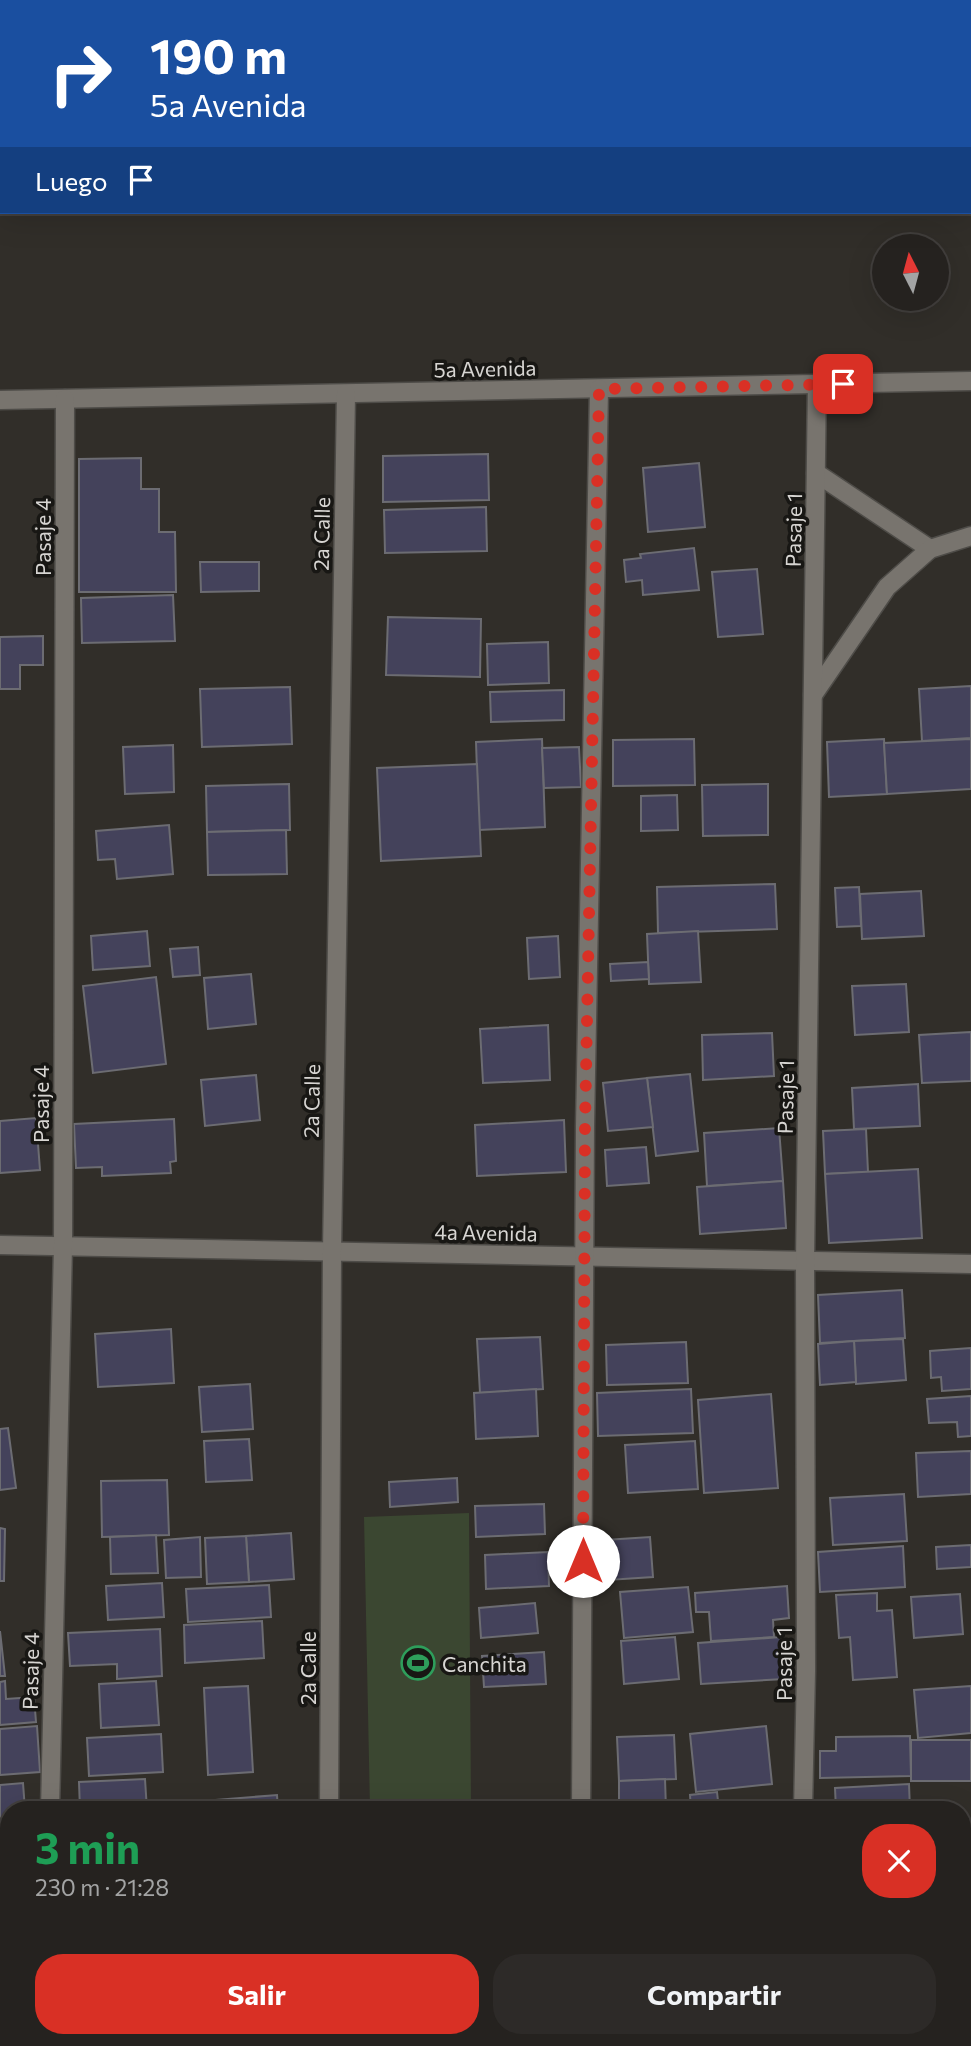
<!DOCTYPE html>
<html lang="es">
<head>
<meta charset="utf-8">
<style>
	body { margin:0; font-family:Commissioner,sans-serif; background:#2d2a28; color:#f1f3f6; height:100vh; display:flex; flex-direction:column; font-size:26px; white-space:nowrap }
	* { box-sizing:border-box; margin:0 }
	p { font-size:23px; color:#a3a4a4 }
	.icon { flex:none; width:38px; height:38px; fill:none; stroke:currentColor; stroke-width:2; stroke-linecap:round; stroke-linejoin:round }
	.map { position:relative; flex:1; overflow:hidden }
	.drawer { position:absolute; left:0px; top:1801px; width:971px; height:247px; display:flex; flex-direction:column; background:#25221f; border-radius:28px 28px 0 0; box-shadow:0 7px 28px #0002,0 0 0 2px #423f3d }
	.drawer>* { flex:none }
	.hud { position:absolute; left:0px; top:0px; width:971px; height:214px; box-shadow:0 7px 28px #0002,0 0 0 2px #423f3d; background:#1a4fa0; color:#fff; overflow:hidden }
	.needle { width:46px; rotate:354deg }
	.tools { position:absolute; left:872px; top:234px; display:grid; gap:14px }
	.tools a { display:grid; place-items:center; width:77px; height:77px; border-radius:50%; background:#25221f; box-shadow:0 7px 28px #0002,0 0 0 2px #423f3d; font-size:35px }
	.pin { position:absolute; display:grid; place-items:center; width:60px; height:60px; color:#fff; margin:-30px; border-radius:14px; box-shadow:0 4px 10px #0006 }
	.me { position:absolute; width:77px; margin:-38px; rotate:0deg; stroke-linejoin:round; filter:drop-shadow(0 0 5px #0008) }
	.turn { display:flex; align-items:center; gap:24px; height:147px; padding:0 35px; font-size:32px }
	.turn .icon { width:91px; height:91px; stroke-width:2.5 }
	.turn b { display:block; font-size:49px; line-height:60px }
	.then { display:flex; align-items:center; height:66px; padding:0 35px; background:#0003; gap:14px; font-size:26px }
	.round { display:grid; place-items:center; flex:none; width:74px; height:74px; border-radius:28px; background:#2d2a28 }
	.overview { display:flex; align-items:center; justify-content:space-between; height:119px; padding:0 35px }
	h1 { font-size:42px; font-weight:700; line-height:52px; color:#1e9e55 }
	.action { display:flex; gap:14px; margin-top:auto; padding:14px 35px }
	.action a { flex:1; height:80px; border-radius:28px; background:#d93025; color:#fff; font-size:28px; font-weight:700; line-height:80px; text-align:center }
	.action a+a { background:#2d2a28; color:#f1f3f6 }
	.map>svg:first-child { display:block }
</style>
</head>
<body>
<div class="map">
<svg width="971" height="2046" viewBox="0 0 971 2046">
	<rect width="100%" height="100%" fill="#312e29"/>
	<path fill="#3b4731" d="M 469,1513 L 471,1809 L 370,1809 L 364,1517 Z"/>
	<g fill="#44425b" stroke="#6c6c72" stroke-width="2">
		<path d="M 488,454 L 489,500 L 383,502 L 383,456 Z"/>
		<path d="M 141,458 L 141,489 L 159,489 L 159,532 L 175,532 L 176,592 L 79,592 L 79,459 Z"/>
		<path d="M 699,463 L 705,527 L 648,532 L 643,468 Z"/>
		<path d="M 486,507 L 487,551 L 385,553 L 384,510 Z"/>
		<path d="M 694,548 L 699,590 L 643,595 L 642,580 L 626,582 L 624,560 L 641,558 L 640,554 Z"/>
		<path d="M 200,562 L 259,562 L 259,591 L 201,592 Z"/>
		<path d="M 757,569 L 763,634 L 718,637 L 712,572 Z"/>
		<path d="M 173,595 L 175,641 L 82,643 L 81,598 Z"/>
		<path d="M 388,617 L 481,619 L 480,677 L 386,675 Z"/>
		<path d="M 43,636 L 43,665 L 20,665 L 20,689 L 0,689 L 0,637 Z"/>
		<path d="M 548,642 L 549,683 L 488,685 L 487,644 Z"/>
		<path d="M 971,686 L 971,738 L 922,741 L 919,689 Z"/>
		<path d="M 290,687 L 292,744 L 202,747 L 200,689 Z"/>
		<path d="M 564,690 L 564,720 L 491,722 L 490,692 Z"/>
		<path d="M 542,739 L 545,827 L 479,830 L 476,742 Z"/>
		<path d="M 694,739 L 695,785 L 613,786 L 613,740 Z"/>
		<path d="M 884,739 L 887,794 L 829,797 L 827,742 Z"/>
		<path d="M 971,739 L 971,789 L 887,794 L 884,743 Z"/>
		<path d="M 173,745 L 174,792 L 125,794 L 123,747 Z"/>
		<path d="M 579,747 L 581,787 L 544,788 L 542,748 Z"/>
		<path d="M 477,764 L 481,856 L 381,861 L 377,768 Z"/>
		<path d="M 289,784 L 290,830 L 207,832 L 206,786 Z"/>
		<path d="M 768,784 L 768,835 L 703,836 L 702,785 Z"/>
		<path d="M 677,795 L 678,830 L 641,831 L 641,796 Z"/>
		<path d="M 169,825 L 173,874 L 117,879 L 115,859 L 98,860 L 96,831 Z"/>
		<path d="M 286,830 L 287,874 L 208,875 L 207,832 Z"/>
		<path d="M 775,884 L 777,929 L 658,933 L 657,887 Z"/>
		<path d="M 859,887 L 861,926 L 837,927 L 835,888 Z"/>
		<path d="M 921,891 L 924,936 L 862,939 L 860,894 Z"/>
		<path d="M 147,931 L 150,966 L 93,970 L 91,936 Z"/>
		<path d="M 698,931 L 701,982 L 649,984 L 647,934 Z"/>
		<path d="M 558,936 L 560,977 L 529,979 L 527,938 Z"/>
		<path d="M 198,947 L 200,975 L 173,977 L 170,949 Z"/>
		<path d="M 648,962 L 649,979 L 611,981 L 610,964 Z"/>
		<path d="M 251,974 L 256,1024 L 208,1029 L 204,978 Z"/>
		<path d="M 156,977 L 166,1064 L 93,1073 L 83,986 Z"/>
		<path d="M 906,984 L 909,1032 L 855,1035 L 852,986 Z"/>
		<path d="M 548,1025 L 550,1080 L 483,1083 L 480,1029 Z"/>
		<path d="M 971,1032 L 971,1081 L 922,1083 L 919,1035 Z"/>
		<path d="M 772,1033 L 774,1076 L 703,1080 L 702,1035 Z"/>
		<path d="M 690,1074 L 698,1151 L 656,1156 L 647,1078 Z"/>
		<path d="M 256,1075 L 260,1120 L 205,1126 L 201,1080 Z"/>
		<path d="M 647,1078 L 653,1127 L 608,1131 L 603,1083 Z"/>
		<path d="M 918,1084 L 920,1126 L 854,1129 L 852,1088 Z"/>
		<path d="M 36,1118 L 40,1170 L 0,1173 L 0,1121 Z"/>
		<path d="M 174,1119 L 176,1161 L 170,1162 L 171,1173 L 102,1176 L 102,1167 L 76,1168 L 74,1124 Z"/>
		<path d="M 564,1120 L 566,1172 L 477,1176 L 475,1125 Z"/>
		<path d="M 779,1128 L 783,1181 L 707,1186 L 704,1133 Z"/>
		<path d="M 866,1129 L 868,1172 L 825,1174 L 823,1131 Z"/>
		<path d="M 646,1147 L 649,1183 L 607,1186 L 605,1150 Z"/>
		<path d="M 918,1169 L 922,1238 L 829,1243 L 825,1174 Z"/>
		<path d="M 783,1181 L 786,1228 L 700,1234 L 697,1187 Z"/>
		<path d="M 902,1290 L 905,1338 L 820,1343 L 818,1295 Z"/>
		<path d="M 171,1329 L 174,1383 L 98,1387 L 95,1334 Z"/>
		<path d="M 540,1337 L 543,1389 L 480,1393 L 477,1339 Z"/>
		<path d="M 903,1339 L 906,1380 L 856,1384 L 854,1341 Z"/>
		<path d="M 854,1341 L 856,1382 L 820,1385 L 818,1344 Z"/>
		<path d="M 686,1342 L 688,1383 L 607,1385 L 606,1345 Z"/>
		<path d="M 971,1348 L 971,1389 L 942,1391 L 941,1377 L 931,1378 L 930,1351 Z"/>
		<path d="M 250,1384 L 253,1429 L 202,1432 L 199,1387 Z"/>
		<path d="M 536,1389 L 538,1436 L 476,1439 L 474,1393 Z"/>
		<path d="M 691,1389 L 693,1433 L 598,1436 L 597,1393 Z"/>
		<path d="M 771,1394 L 778,1488 L 704,1493 L 698,1400 Z"/>
		<path d="M 971,1396 L 971,1436 L 958,1437 L 957,1422 L 929,1423 L 927,1399 Z"/>
		<path d="M 8,1428 L 16,1488 L 0,1490 L 0,1429 Z"/>
		<path d="M 249,1439 L 252,1480 L 206,1482 L 204,1441 Z"/>
		<path d="M 695,1441 L 698,1489 L 628,1493 L 625,1445 Z"/>
		<path d="M 971,1451 L 971,1494 L 918,1497 L 916,1453 Z"/>
		<path d="M 457,1478 L 458,1502 L 390,1507 L 389,1482 Z"/>
		<path d="M 167,1480 L 169,1535 L 102,1537 L 101,1481 Z"/>
		<path d="M 904,1494 L 907,1541 L 833,1545 L 830,1498 Z"/>
		<path d="M 544,1504 L 545,1534 L 476,1537 L 475,1506 Z"/>
		<path d="M 0,1528 L 5,1529 L 4,1581 L 0,1581 Z"/>
		<path d="M 291,1533 L 294,1579 L 249,1582 L 246,1536 Z"/>
		<path d="M 156,1535 L 158,1573 L 111,1574 L 110,1537 Z"/>
		<path d="M 246,1536 L 249,1582 L 207,1584 L 205,1538 Z"/>
		<path d="M 200,1537 L 201,1577 L 166,1578 L 164,1540 Z"/>
		<path d="M 650,1537 L 653,1577 L 608,1580 L 605,1540 Z"/>
		<path d="M 971,1545 L 971,1567 L 937,1569 L 936,1547 Z"/>
		<path d="M 903,1546 L 905,1587 L 820,1592 L 818,1552 Z"/>
		<path d="M 548,1552 L 549,1586 L 486,1589 L 485,1555 Z"/>
		<path d="M 162,1583 L 164,1617 L 108,1620 L 106,1586 Z"/>
		<path d="M 269,1585 L 271,1617 L 188,1622 L 186,1589 Z"/>
		<path d="M 787,1586 L 789,1618 L 773,1620 L 774,1637 L 711,1641 L 709,1612 L 696,1612 L 695,1593 Z"/>
		<path d="M 688,1587 L 693,1632 L 624,1638 L 620,1592 Z"/>
		<path d="M 877,1593 L 877,1611 L 892,1610 L 897,1677 L 853,1680 L 850,1637 L 839,1638 L 836,1595 Z"/>
		<path d="M 960,1594 L 963,1634 L 914,1638 L 911,1597 Z"/>
		<path d="M 535,1603 L 538,1633 L 481,1638 L 479,1608 Z"/>
		<path d="M 262,1621 L 264,1658 L 185,1663 L 184,1625 Z"/>
		<path d="M 160,1629 L 162,1676 L 117,1679 L 117,1664 L 70,1666 L 68,1633 Z"/>
		<path d="M 0,1631 L 5,1676 L 0,1676 Z"/>
		<path d="M 675,1637 L 679,1679 L 624,1684 L 621,1641 Z"/>
		<path d="M 781,1637 L 784,1679 L 701,1684 L 698,1643 Z"/>
		<path d="M 544,1652 L 546,1684 L 484,1687 L 482,1656 Z"/>
		<path d="M 5,1681 L 6,1699 L 34,1697 L 36,1722 L 0,1725 L 0,1682 Z"/>
		<path d="M 156,1681 L 159,1725 L 101,1728 L 99,1684 Z"/>
		<path d="M 248,1686 L 253,1772 L 208,1775 L 204,1688 Z"/>
		<path d="M 971,1686 L 971,1733 L 918,1738 L 914,1690 Z"/>
		<path d="M 37,1726 L 40,1772 L 0,1775 L 0,1729 Z"/>
		<path d="M 766,1726 L 772,1784 L 696,1792 L 690,1734 Z"/>
		<path d="M 161,1734 L 163,1772 L 89,1776 L 87,1738 Z"/>
		<path d="M 674,1735 L 676,1779 L 619,1781 L 617,1737 Z"/>
		<path d="M 910,1736 L 911,1776 L 820,1778 L 820,1751 L 836,1751 L 836,1737 Z"/>
		<rect x="911" y="1740" width="60" height="41"/>
		<path d="M 145,1779 L 147,1810 L 80,1810 L 79,1782 Z"/>
		<path d="M 665,1779 L 666,1810 L 619,1810 L 619,1781 Z"/>
		<path d="M 23,1783 L 25,1810 L 9,1810 L 9,1821 L 0,1822 L 0,1785 Z"/>
		<path d="M 909,1784 L 910,1810 L 836,1810 L 835,1788 Z"/>
		<path d="M 717,1792 L 719,1810 L 691,1810 L 690,1795 Z"/>
		<path d="M 277,1795 L 278,1810 L 191,1810 L 191,1802 Z"/>
		<path d="M 0,1822 L 3,1822 L 7,1867 L 0,1868 Z"/>
		<path d="M 971,1884 L 971,1930 L 962,1930 L 962,1885 Z"/>
		<path d="M 971,1938 L 971,1982 L 962,1982 L 962,1939 Z"/>
	</g>
	<g fill="none" stroke-linecap="round" stroke-linejoin="round">
		<defs>
			<g id="minor">
				<path d="M 0,400 L 971,381"/>
				<path d="M 816,473 L 930,549"/>
				<path d="M 813,695 L 887,587 L 930,549 L 971,536"/>
				<path d="M 0,1245 L 971,1264"/>
				<path d="M 50,1810 L 63,1246 L 65,399"/>
				<path d="M 329,1810 L 332,1251 L 346,394"/>
				<path d="M 581,1810 L 585,1126 L 599,389"/>
				<path d="M 803,1810 L 806,1671 L 805,1261 L 817,384"/>
				<path d="M 44,2046 L 44,2039"/>
				<path d="M 328,2046 L 328,2039"/>
				<path d="M 579,2046 L 579,2039"/>
				<path d="M 799,2046 L 799,2039"/>
			</g>
		</defs>
		<use href="#minor" stroke="#4e4c48" stroke-width="21"/>
		<use href="#minor" stroke="#78746e" stroke-width="18"/>
	</g>
	<g fill="none" stroke-linecap="round" stroke-linejoin="round">
		<path stroke="#d93025" stroke-width="12" stroke-dasharray="0 21.6" d="M 583,1561 L 585,1126 L 599,389 L 843,384"/>
	</g>
	<defs>
		<symbol id="stadium-ring" viewBox="-11 -11 22 22"><circle r="9.5" fill="#181714" stroke="#2e9e5b" stroke-width="1.5"/><path d="M0-5a6.5 5 0 1 0 0 10a6.5 5 0 1 0 0-10ZM-3.5-1.8h7v3.6h-7Z" fill="#2e9e5b"/></symbol>
	</defs>
	<g fill-rule="evenodd">
		<use href="#stadium-ring" x="399" y="1644" width="38" height="38"/>
	</g>
	<g text-anchor="middle" dominant-baseline="central" stroke-width="7" stroke-linejoin="round" paint-order="stroke">
		<g font-size="21" fill="#d7d5d2" stroke="#181714">
			<text transform="translate(485 368) rotate(-1)">5a Avenida</text>
			<text transform="translate(793 530) rotate(-89)">Pasaje 1</text>
			<text transform="translate(321 534) rotate(-89)">2a Calle</text>
			<text transform="translate(42 537) rotate(-90)">Pasaje 4</text>
			<text transform="translate(785 1097) rotate(-89)">Pasaje 1</text>
			<text transform="translate(311 1101) rotate(-89)">2a Calle</text>
			<text transform="translate(40 1104) rotate(-90)">Pasaje 4</text>
			<text transform="translate(486 1232) rotate(1)">4a Avenida</text>
			<text transform="translate(783 1664) rotate(-90)">Pasaje 1</text>
			<text transform="translate(307 1668) rotate(-90)">2a Calle</text>
			<text transform="translate(30 1671) rotate(-89)">Pasaje 4</text>
		</g>
		<g font-size="21" fill="#d7d5d2" stroke="#181714" text-anchor="start">
			<text x="442" y="1663">Canchita</text>
		</g>
	</g>
</svg>
<div class="tools">
<a><svg class="needle" viewBox="-14 -14 28 28"><path d="M0-13l5 13h-10z" fill="#e53935"/><path d="M0 13l5-13h-10z" fill="#a3a4a4"/></svg></a>
</div>
<div class="pin" style="left:843px;top:384px;background:#d93025"><svg class="icon" aria-label="arrive" viewBox="0 0 24 24"><path d="M6 21V4h12l-3 4 3 4H6"/></svg></div>
<svg class="me" style="left:583px;top:1561px" viewBox="-20 -20 40 40"><circle r="19" fill="#fff"/><path d="M0-13L10 11 0 6-10 11z" fill="#d93025"/></svg>
<div class="hud">
<div class="turn"><svg class="icon" aria-label="right" viewBox="0 0 24 24"><path d="M7 20v-9h11M14 6l5 5-5 5"/></svg><div><b>190 m</b>5a Avenida</div></div>
<div class="then">Luego<svg class="icon" aria-label="arrive" viewBox="0 0 24 24"><path d="M6 21V4h12l-3 4 3 4H6"/></svg></div>
</div>
<section class="drawer">
<div class="overview"><div><h1>3 min</h1><p>230 m · 21:28</p></div><a class="round" style="background:#d93025;color:#fff"><svg class="icon" aria-label="close" viewBox="0 0 24 24"><path d="M6 6l12 12M18 6L6 18"/></svg></a></div>
<div class="action"><a>Salir</a><a>Compartir</a></div>
</section>
</div>
</body>
</html>
